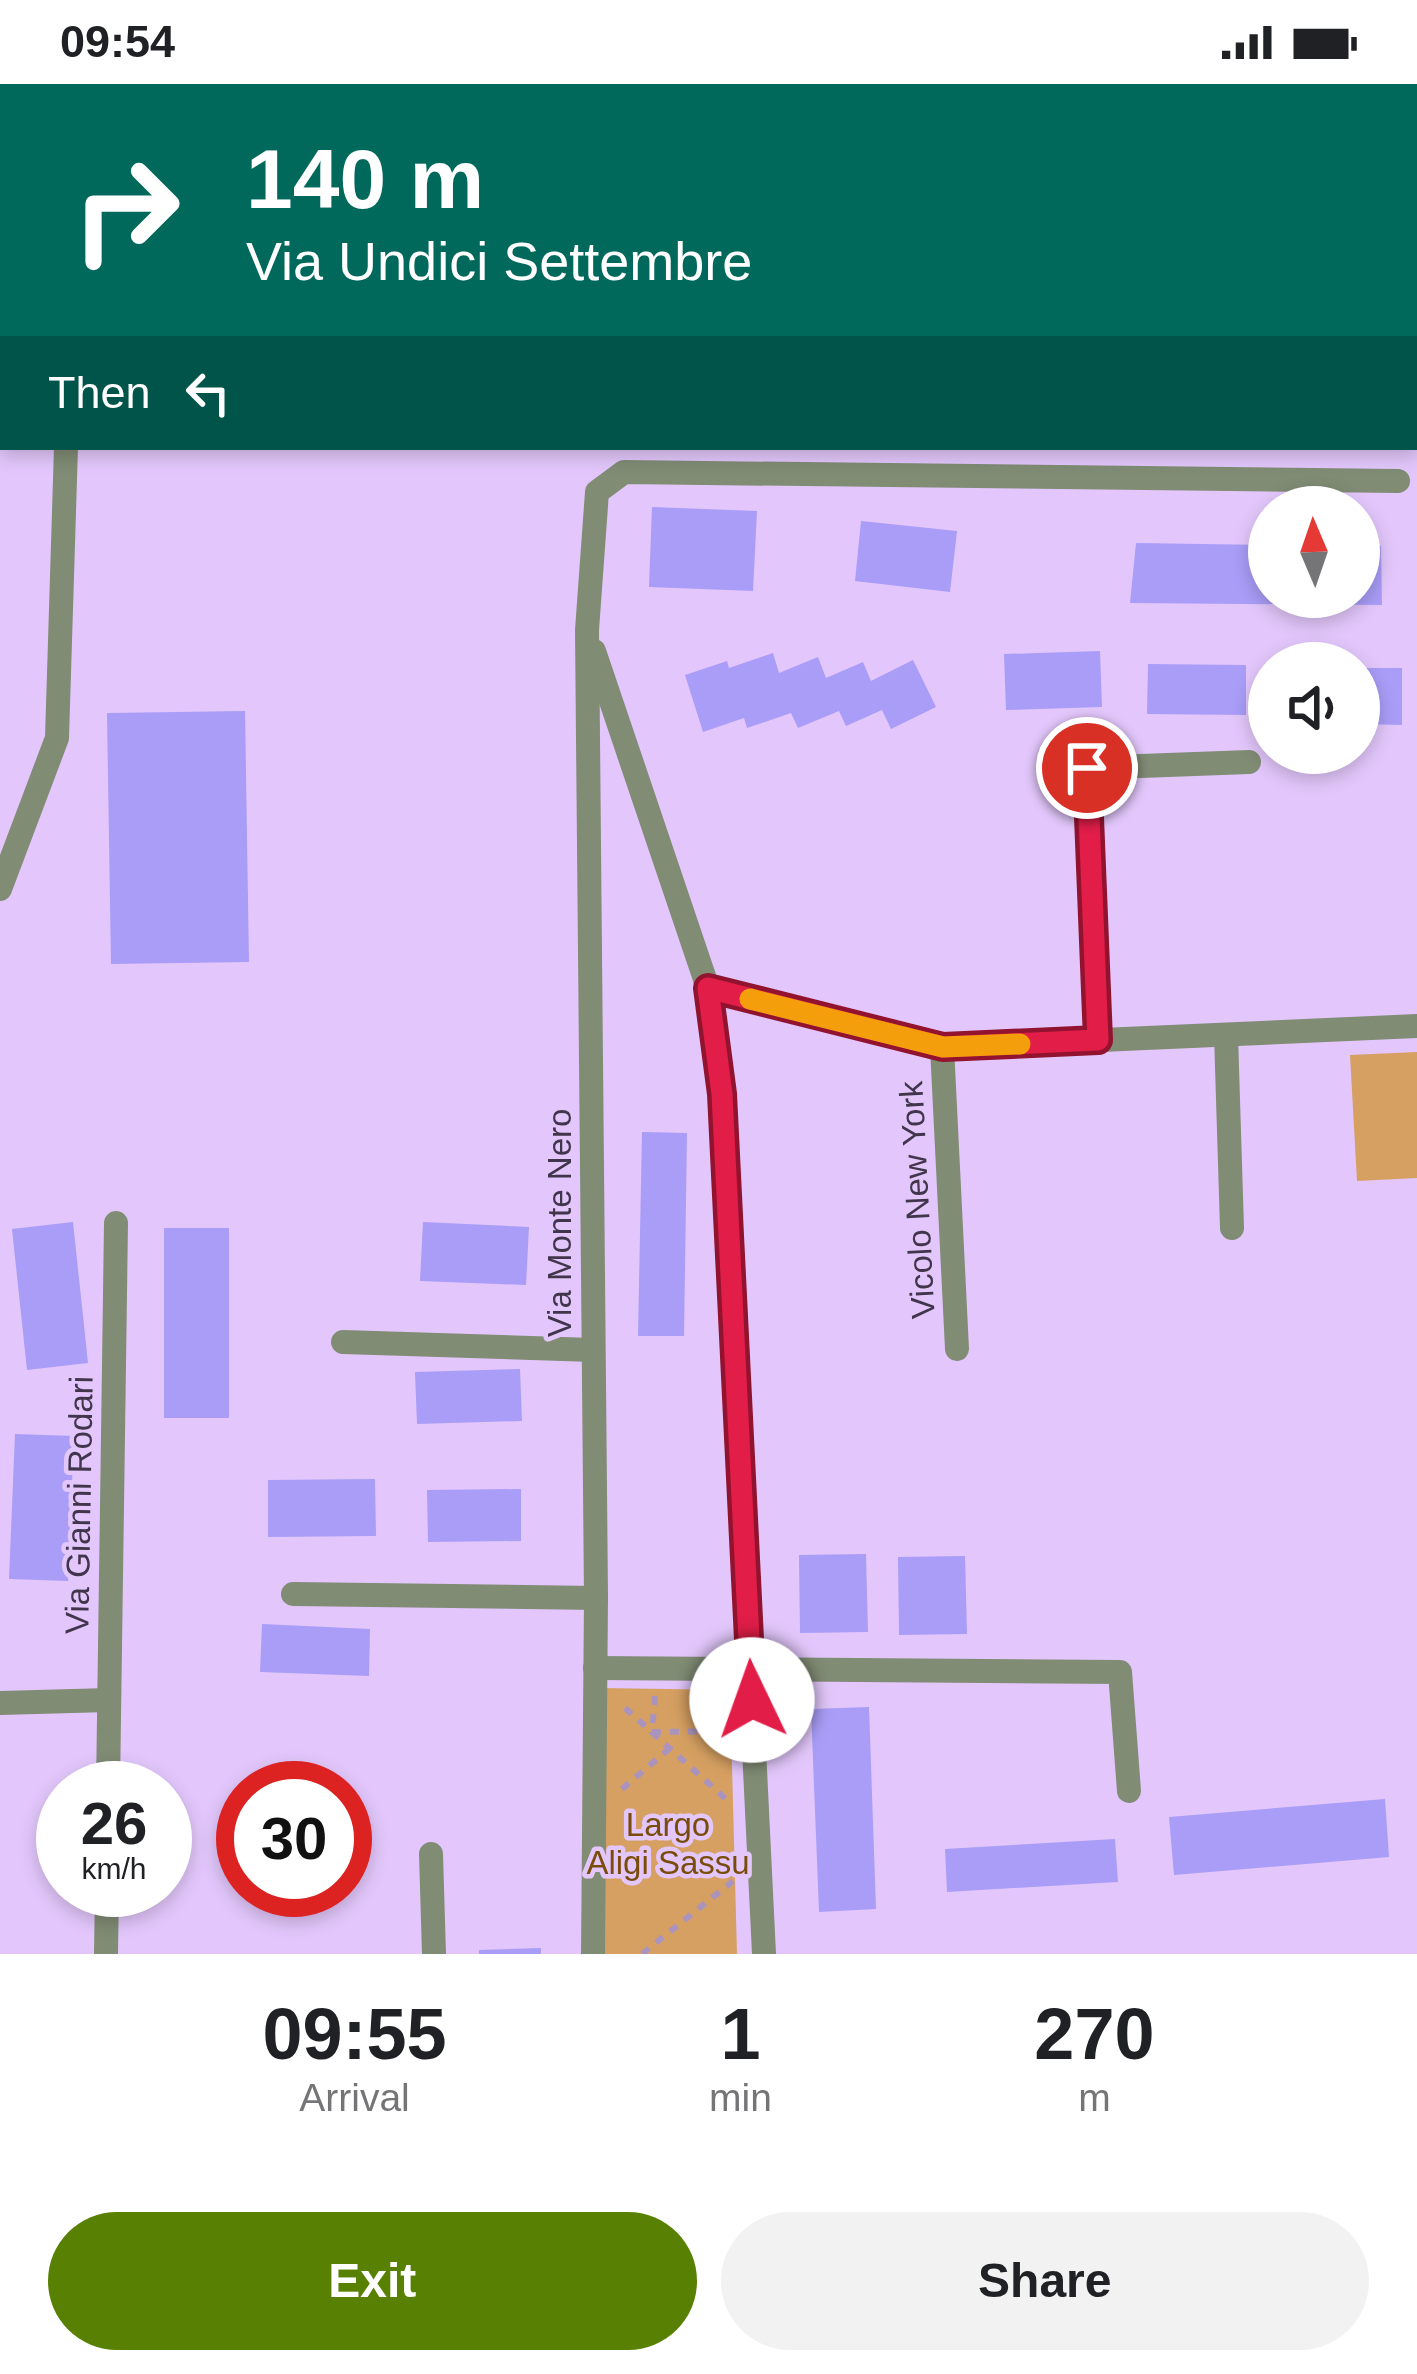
<!DOCTYPE html>
<html lang="en">
<head>
<meta charset="utf-8">
<style>
	body { margin:0; font-family:Helvetica,sans-serif; background:#f2f2f2; color:#202124; height:100vh; display:flex; flex-direction:column; font-size:45px; white-space:nowrap }
	* { box-sizing:border-box; margin:0 }
	p { font-size:39px; color:#757577 }
	.icon { flex:none; width:66px; height:66px; fill:none; stroke:currentColor; stroke-width:2; stroke-linecap:round; stroke-linejoin:round }
	.map { position:relative; height:1870px; overflow:hidden }
	.details { display:flex; flex-direction:column; background:#fff; flex:1 }
	.details>* { flex:none }
	.guide { position:absolute; left:0px; top:0px; width:1419px; height:366px; box-shadow:0 6px 18px #0003; background:#00695c; color:#fff; overflow:hidden }
	.needle { width:78px; rotate:358deg }
	.tools { position:absolute; left:1248px; top:402px; display:grid; gap:24px }
	.tools a { display:grid; place-items:center; width:132px; height:132px; border-radius:50%; background:#fff; box-shadow:0 6px 18px #0003; font-size:60px }
	.speed { position:absolute; left:36px; top:1677px; display:flex; gap:24px; font-size:60px; font-weight:700; text-align:center }
	.speed>* { display:grid; place-content:center; width:156px; height:156px; border-radius:50%; background:#fff; box-shadow:0 6px 18px #0003; line-height:1 }
	.speed small { font-size:30px; font-weight:400 }
	.speed .limit { border:18px solid #d22; background:#fff; color:#111 }
	.pin { position:absolute; display:grid; place-items:center; width:102px; height:102px; color:#fff; margin:-51px; border:6px solid #fff; border-radius:50%; box-shadow:0 3px 12px #0007 }
	.me { position:absolute; width:132px; margin:-66px; rotate:357deg; stroke-linejoin:round; filter:drop-shadow(0 0 9px #0008) }
	.turn { display:flex; align-items:center; gap:42px; height:252px; padding:0 48px; font-size:54px }
	.turn .icon { width:156px; height:156px; stroke-width:2.5 }
	.turn b { display:block; font-size:84px; line-height:102px }
	.then { display:flex; align-items:center; height:114px; padding:0 48px; background:#0003; gap:24px; font-size:45px }
	.eta { display:flex; justify-content:space-evenly; align-items:center; height:204px; text-align:center }
	.eta b { font-size:72px; font-weight:800; line-height:84px }
	.button { display:flex; gap:24px; margin-top:auto; padding:24px 48px }
	.button a { flex:1; height:138px; border-radius:72px; background:#588104; color:#fff; font-size:48px; font-weight:800; line-height:138px; text-align:center }
	.button a+a { background:#f2f2f2; color:#202124 }
	.status { display:flex; justify-content:space-between; align-items:center; height:84px; padding:0 60px; background:#fff; direction:ltr }
	.status svg { height:33px; fill:currentColor }
	.map>svg:first-child { display:block }
</style>
</head>
<body>
<div class="status"><b>09:54</b><svg viewBox="0 0 49 12"><path d="M0 12V9h3v3zM5 12V6h3v6zM10 12V3h3v9zM15 12V0h3v12zM26 1h20v11H26zM47 4h2v5h-2z"/></svg></div>
<div class="map">
<svg width="1417" height="1870" viewBox="0 0 1417 1870">
	<rect width="100%" height="100%" fill="#e3c7fc"/>
	<g fill="#d6a062">
		<path d="M 602,0 L 1053,0 L 602,3 Z"/>
		<path d="M 1417,968 L 1417,1094 L 1357,1097 L 1350,971 Z"/>
		<path d="M 603,1604 L 730,1606 L 737,1870 L 603,1870 Z"/>
	</g>
	<g fill="#a99df8">
		<path d="M 652,423 L 757,427 L 753,507 L 649,503 Z"/>
		<path d="M 861,437 L 957,447 L 950,508 L 855,497 Z"/>
		<path d="M 1136,459 L 1269,461 L 1269,513 L 1359,513 L 1359,461 L 1381,462 L 1382,521 L 1130,519 Z"/>
		<path d="M 1100,567 L 1102,623 L 1006,626 L 1004,570 Z"/>
		<path d="M 773,569 L 779,589 L 818,573 L 826,594 L 863,578 L 871,597 L 913,576 L 936,623 L 891,645 L 882,626 L 846,642 L 839,627 L 798,644 L 791,629 L 747,644 L 744,634 L 703,648 L 685,591 L 727,577 L 729,584 Z"/>
		<path d="M 1148,580 L 1246,581 L 1246,631 L 1147,630 Z"/>
		<path d="M 1359,584 L 1402,584 L 1402,641 L 1359,640 Z"/>
		<path d="M 245,627 L 249,878 L 111,880 L 107,629 Z"/>
		<path d="M 642,1048 L 687,1049 L 684,1252 L 638,1252 Z"/>
		<path d="M 73,1138 L 88,1279 L 27,1286 L 12,1145 Z"/>
		<path d="M 423,1138 L 529,1143 L 526,1201 L 420,1197 Z"/>
		<rect x="164" y="1144" width="65" height="190"/>
		<path d="M 520,1285 L 522,1337 L 417,1340 L 415,1288 Z"/>
		<path d="M 15,1350 L 74,1352 L 68,1497 L 9,1495 Z"/>
		<path d="M 375,1395 L 376,1452 L 268,1453 L 268,1396 Z"/>
		<path d="M 521,1405 L 521,1457 L 428,1458 L 427,1406 Z"/>
		<path d="M 866,1470 L 868,1548 L 800,1549 L 799,1471 Z"/>
		<path d="M 965,1472 L 967,1550 L 899,1551 L 898,1473 Z"/>
		<path d="M 262,1540 L 370,1545 L 369,1592 L 260,1588 Z"/>
		<path d="M 869,1623 L 876,1825 L 819,1828 L 811,1625 Z"/>
		<path d="M 1385,1715 L 1389,1773 L 1174,1791 L 1169,1733 Z"/>
		<path d="M 1115,1755 L 1118,1798 L 947,1808 L 945,1765 Z"/>
		<path d="M 541,1864 L 541,1870 L 479,1870 L 479,1866 Z"/>
	</g>
	<g fill="none" stroke-linecap="round" stroke-linejoin="round">
		<g stroke="#aa94be" stroke-width="6" stroke-dasharray="9 9" stroke-linecap="butt">
			<path d="M 655,1612 L 652,1648 L 728,1647"/>
			<path d="M 625,1624 L 727,1716"/>
			<path d="M 622,1705 L 670,1664"/>
			<path d="M 642,1870 L 733,1797"/>
		</g>
		<g stroke="#818c75" stroke-width="24">
			<path d="M 63,0 L 63,3"/>
			<path d="M 594,567 L 708,904 L 722,1010 L 764,1870"/>
			<path d="M 0,805 L 57,654 L 66,363"/>
			<path d="M 708,904 L 942,963 L 1417,942"/>
			<path d="M 1226,951 L 1232,1144"/>
			<path d="M 1098,956 L 1087,684 L 1249,678"/>
			<path d="M 942,963 L 957,1265"/>
			<path d="M 343,1258 L 593,1266"/>
			<path d="M 293,1510 L 596,1514"/>
			<path d="M 595,1584 L 1120,1588 L 1129,1707"/>
			<path d="M 0,1619 L 109,1616"/>
			<path d="M 108,1704 L 116,1139"/>
			<path d="M 431,1770 L 434,1870"/>
			<path d="M 106,1870 L 107,1806"/>
			<path d="M 593,1870 L 596,1514 L 587,546 L 597,408 L 624,388 L 1398,397"/>
		</g>
	</g>
	<g fill="none" stroke-linecap="round" stroke-linejoin="round">
		<defs>
			<path id="route" d="M 752,1616 L 722,1010 L 708,904 L 943,963 L 1098,956 L 1087,684"/>
		</defs>
		<use href="#route" stroke="#92132f" stroke-width="30"/>
		<use href="#route" stroke="#e11d48" stroke-width="21"/>
		<path stroke="#f59e0b" stroke-width="21" d="M 750,915 L 943,963 L 1020,960"/>
	</g>
	<g text-anchor="middle" dominant-baseline="central" stroke-width="9" stroke-linejoin="round" paint-order="stroke">
		<g font-size="33" fill="#40354a" stroke="#e3c7fc">
			<text transform="translate(917 1116) rotate(-93)">Vicolo New York</text>
			<text transform="translate(559 1139) rotate(-90)">Via Monte Nero</text>
			<text transform="translate(79 1421) rotate(-89)">Via Gianni Rodari</text>
		</g>
		<g font-size="33" fill="#7a4c09" stroke="#e3c7fc">
			<text x="668" y="1740">Largo<tspan x="668" dy="38">Aligi Sassu</tspan></text>
		</g>
	</g>
</svg>
<div class="tools">
<a><svg class="needle" viewBox="-14 -14 28 28"><path d="M0-13l5 13h-10z" fill="#e53935"/><path d="M0 13l5-13h-10z" fill="#757577"/></svg></a>
<a><svg class="icon" aria-label="sound" viewBox="0 0 24 24"><path d="M4 9h4l5-4v14l-5-4H4zM17 9q2 3 0 6"/></svg></a>
</div>
<div class="speed"><div>26<small>km/h</small></div><div class="limit">30</div></div>
<div class="pin" style="left:1087px;top:684px;background:#d93025"><svg class="icon" aria-label="arrive" viewBox="0 0 24 24"><path d="M6 21V4h12l-3 4 3 4H6"/></svg></div>
<svg class="me" style="left:752px;top:1616px" viewBox="-20 -20 40 40"><circle r="19" fill="#fff"/><path d="M0-13L10 11 0 6-10 11z" fill="#e11d48"/></svg>
<div class="guide">
<div class="turn"><svg class="icon" aria-label="right" viewBox="0 0 24 24"><path d="M7 20v-9h11M14 6l5 5-5 5"/></svg><div><b>140 m</b>Via Undici Settembre</div></div>
<div class="then">Then<svg class="icon" aria-label="left" viewBox="0 0 24 24"><path d="M17 20v-9H6M10 6l-5 5 5 5"/></svg></div>
</div>
</div>
<section class="details">
<div class="eta">
<div><b>09:55</b><p>Arrival</p></div>
<div><b>1</b><p>min</p></div>
<div><b>270</b><p>m</p></div>
</div>
<div class="button"><a>Exit</a><a>Share</a></div>
</section>
</body>
</html>
